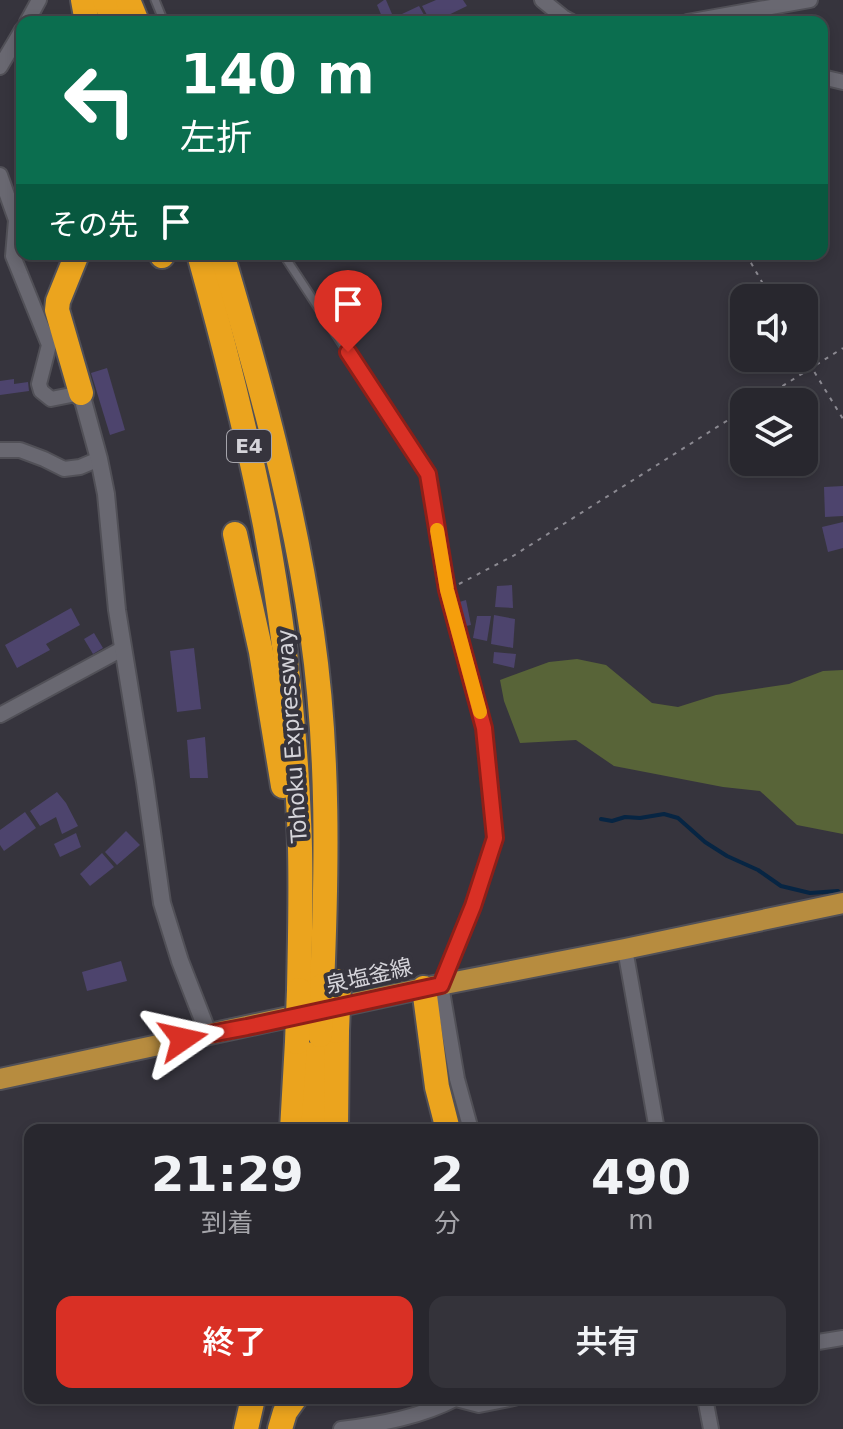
<!DOCTYPE html>
<html lang="ja">
<head>
<meta charset="utf-8">
<style>
	body { margin:0; font-family:"DejaVu Sans","Noto Sans JP",sans-serif; background:#34333a; color:#f1f3f6; height:100vh; display:flex; flex-direction:column; font-size:30px; white-space:nowrap }
	* { box-sizing:border-box; margin:0 }
	p { font-size:26px; color:#a5a5aa }
	.icon { flex:none; width:44px; height:44px; fill:none; stroke:currentColor; stroke-width:2; stroke-linecap:round; stroke-linejoin:round }
	.map { position:relative; flex:1; overflow:hidden }
	.panel { position:absolute; left:24px; top:1124px; width:794px; height:280px; display:flex; flex-direction:column; background:#28272e; border-radius:16px; box-shadow:0 4px 12px #0003,0 0 0 2px #44444a }
	.panel>* { flex:none }
	.top-card { position:absolute; left:16px; top:16px; width:812px; height:244px; border-radius:16px; box-shadow:0 4px 12px #0003,0 0 0 2px #44444a; background:#0b6e4f; color:#fff; overflow:hidden }
	.controls { position:absolute; left:730px; top:284px; display:grid; gap:16px }
	.controls a { display:grid; place-items:center; width:88px; height:88px; border-radius:16px; background:#28272e; box-shadow:0 4px 12px #0003,0 0 0 2px #44444a; font-size:40px }
	.pin { position:absolute; display:grid; place-items:center; width:68px; height:68px; color:#fff; margin:-82px -34px; border-radius:50% 50% 50% 0; rotate:-45deg; box-shadow:0 0 8px #0007 }
	.pin .icon { rotate:45deg }
	.me { position:absolute; width:88px; margin:-44px; rotate:79deg; stroke-linejoin:round; filter:drop-shadow(0 0 6px #0008) }
	.turn { display:flex; align-items:center; gap:28px; height:168px; padding:0 32px; font-size:36px }
	.turn .icon { width:104px; height:104px; stroke-width:2.5 }
	.turn b { display:block; font-size:56px; line-height:68px }
	.then { display:flex; align-items:center; height:76px; padding:0 32px; background:#0003; gap:16px; font-size:30px }
	.eta { display:flex; justify-content:space-evenly; align-items:center; height:136px; text-align:center }
	.eta b { font-size:48px; font-weight:600; line-height:56px }
	.action { display:flex; gap:16px; margin-top:auto; padding:16px 32px }
	.action a { flex:1; height:92px; border-radius:16px; background:#d93025; color:#fff; font-size:32px; font-weight:600; line-height:92px; text-align:center }
	.action a+a { background:#34333a; color:#f1f3f6 }
	.map>svg:first-child { display:block }
</style>
</head>
<body>
<div class="map">
<svg width="843" height="1429" viewBox="0 0 843 1429">
	<rect width="100%" height="100%" fill="#36343d"/>
	<path fill="#586438" d="M 577,659 L 606,665 L 652,703 L 678,707 L 716,695 L 789,684 L 823,671 L 843,670 L 843,834 L 797,825 L 760,791 L 723,787 L 614,766 L 576,740 L 520,743 L 504,701 L 500,680 L 549,662 Z"/>
	<g fill="none" stroke-linecap="round" stroke-linejoin="round">
		<path stroke="#072543" stroke-width="4" d="M 601,819 L 612,821 L 625,817 L 640,818 L 664,814 L 678,818 L 705,842 L 727,856 L 758,870 L 781,886 L 810,893 L 838,891 L 843,897"/>
	</g>
	<g fill="#4d446d">
		<path d="M 384,0 L 386,0 L 392,14 L 383,19 L 377,5 Z"/>
		<path d="M 436,0 L 463,0 L 467,6 L 434,22 L 431,22 L 422,6 Z"/>
		<path d="M 419,6 L 428,22 L 385,22 Z"/>
		<path d="M 107,368 L 125,430 L 110,435 L 91,373 Z"/>
		<path d="M 14,379 L 14,384 L 28,382 L 29,391 L 0,395 L 0,381 Z"/>
		<path d="M 843,486 L 843,516 L 825,517 L 824,487 Z"/>
		<path d="M 843,522 L 843,548 L 828,552 L 822,527 Z"/>
		<path d="M 512,585 L 513,608 L 495,607 L 497,586 Z"/>
		<path d="M 466,600 L 471,625 L 461,627 L 456,603 Z"/>
		<path d="M 71,608 L 80,625 L 46,644 L 50,650 L 17,668 L 5,645 Z"/>
		<path d="M 494,615 L 515,619 L 513,648 L 491,644 Z"/>
		<path d="M 477,616 L 491,616 L 487,641 L 473,638 Z"/>
		<path d="M 94,633 L 103,648 L 93,654 L 84,639 Z"/>
		<path d="M 194,648 L 201,709 L 177,712 L 170,651 Z"/>
		<path d="M 494,652 L 516,654 L 514,668 L 493,663 Z"/>
		<path d="M 205,737 L 208,778 L 190,778 L 187,740 Z"/>
		<path d="M 57,792 L 66,803 L 78,826 L 62,834 L 56,817 L 40,826 L 30,811 Z"/>
		<path d="M 25,812 L 36,828 L 4,851 L 0,845 L 0,830 Z"/>
		<path d="M 126,831 L 140,845 L 117,865 L 105,852 Z"/>
		<path d="M 76,833 L 81,847 L 60,857 L 54,844 Z"/>
		<path d="M 102,853 L 114,867 L 90,886 L 80,874 Z"/>
		<path d="M 121,961 L 127,981 L 87,991 L 82,972 Z"/>
	</g>
	<g fill="none" stroke-linecap="round" stroke-linejoin="round">
		<defs>
			<g id="service">
				<path d="M 155,0 L 164,22"/>
				<path d="M 283,254 L 428,474 L 447,590"/>
			</g>
			<g id="minor">
				<path d="M 542,0 L 563,17 L 572,22"/>
				<path d="M 27,22 L 39,0"/>
				<path d="M 687,22 L 810,0"/>
				<path d="M 0,67 L 22,30"/>
				<path d="M 822,77 L 843,82"/>
				<path d="M 0,175 L 16,220 L 13,256 L 49,345 L 39,384 L 41,391 L 51,399 L 81,393"/>
				<path d="M 0,450 L 20,450 L 44,459 L 64,469 L 80,467 L 99,459"/>
				<path d="M 447,590 L 484,728 L 495,838 L 473,906 L 441,985 L 457,1079 L 471,1130"/>
				<path d="M 0,715 L 122,649"/>
				<path d="M 625,949 L 657,1130"/>
				<path d="M 812,1343 L 843,1338"/>
				<path d="M 705,1398 L 711,1429"/>
				<path d="M 456,1399 L 479,1405 L 514,1398"/>
				<path d="M 341,1429 C 381,1424 421,1417 457,1398"/>
			</g>
			<path id="tertiary" d="M 81,393 L 99,459 L 106,494 L 117,610 L 145,782 L 162,903 L 180,961 L 208,1033"/>
			<path id="primary" d="M 0,1079 L 424,988 L 625,949 L 843,903"/>
			<g id="motorway">
				<path d="M 83,0 L 87,22"/>
				<path d="M 105,0 L 114,22"/>
				<path d="M 128,0 L 137,22"/>
				<path d="M 77,254 L 58,301 L 57,310 L 81,393"/>
				<path d="M 161,254 L 162,256"/>
				<path d="M 199,254 C 224,344 247,434 265,525 C 283,622 295,721 299,820 C 302,876 300,933 299,990"/>
				<path d="M 222,254 C 259,379 294,504 312,633 C 329,750 327,868 322,986"/>
				<path d="M 235,534 L 261,652 L 283,786"/>
				<path d="M 424,988 L 437,1087 L 448,1130"/>
				<path d="M 292,1130 L 297,1042"/>
				<path d="M 313,1130 L 320,1035"/>
				<path d="M 336,1130 L 337,1031"/>
				<path d="M 246,1429 L 253,1398"/>
				<path d="M 280,1429 L 285,1412 L 295,1398"/>
			</g>
		</defs>
		<use href="#service" stroke="#515057" stroke-width="11"/>
		<use href="#minor" stroke="#515057" stroke-width="18"/>
		<use href="#tertiary" stroke="#515057" stroke-width="20"/>
		<use href="#primary" stroke="#515057" stroke-width="24"/>
		<use href="#motorway" stroke="#515057" stroke-width="28"/>
		<g stroke="#8b8991" stroke-width="2" stroke-dasharray="4 6" stroke-linecap="butt">
			<path d="M 746,254 L 771,298"/>
			<path d="M 804,355 L 843,419"/>
			<path d="M 757,402 L 843,348"/>
			<path d="M 459,584 L 513,556 L 744,410"/>
		</g>
		<use href="#service" stroke="#696871" stroke-width="7"/>
		<use href="#minor" stroke="#696871" stroke-width="14"/>
		<use href="#tertiary" stroke="#696871" stroke-width="16"/>
		<use href="#primary" stroke="#b78c3f" stroke-width="20"/>
		<use href="#motorway" stroke="#eba41e" stroke-width="24"/>
		<defs>
			<g id="motorway-bridge">
				<path d="M 337,1031 L 339,981"/>
				<path d="M 320,1035 L 322,986"/>
				<path d="M 297,1042 L 299,990"/>
			</g>
		</defs>
		<use href="#motorway-bridge" stroke="#515057" stroke-width="28" stroke-linecap="butt"/>
		<use href="#motorway-bridge" stroke="#eba41e" stroke-width="24"/>
	</g>
	<g fill="none" stroke-linecap="round" stroke-linejoin="round">
		<defs>
			<path id="route" d="M 183,1039 L 247,1027 L 441,985 L 473,906 L 495,838 L 484,728 L 447,590 L 428,474 L 348,352"/>
		</defs>
		<use href="#route" stroke="#8d1f18" stroke-width="20"/>
		<use href="#route" stroke="#d93025" stroke-width="14"/>
		<path stroke="#f59e0b" stroke-width="14" d="M 437,530 L 447,590 L 480,712"/>
	</g>
	<g text-anchor="middle" dominant-baseline="central" stroke-width="8" stroke-linejoin="round" paint-order="stroke">
		<rect fill="#36343d" stroke="#a5a4ab" stroke-width="2" x="227" y="430" width="44" height="32" rx="6"/>
		<g font-size="20" font-weight="bold" fill="#d5d4da">
			<text x="249" y="446">E4</text>
		</g>
		<g font-size="22" fill="#d5d4da" stroke="#36343d">
			<text transform="translate(292 736) rotate(-94)">Tohoku Expressway</text>
			<text transform="translate(369 976) rotate(-13)">泉塩釜線</text>
		</g>
	</g>
</svg>
<div class="controls">
<a><svg class="icon" aria-label="sound" viewBox="0 0 24 24"><path d="M4 9h4l5-4v14l-5-4H4zM17 9q2 3 0 6"/></svg></a>
<a><svg class="icon" aria-label="layers" viewBox="0 0 24 24"><path d="M12 4l9 5-9 5-9-5zM3 14l9 5 9-5"/></svg></a>
</div>
<div class="pin" style="left:348px;top:352px;background:#d93025"><svg class="icon" aria-label="arrive" viewBox="0 0 24 24"><path d="M6 21V4h12l-3 4 3 4H6"/></svg></div>
<svg class="me" style="left:183px;top:1039px" viewBox="-20 -20 40 40"><path d="M0-17L14 15 0 8-14 15z" fill="#d93025" stroke="#fff" stroke-width="4"/></svg>
<div class="top-card">
<div class="turn"><svg class="icon" aria-label="left" viewBox="0 0 24 24"><path d="M17 20v-9H6M10 6l-5 5 5 5"/></svg><div><b>140 m</b>左折</div></div>
<div class="then">その先<svg class="icon" aria-label="arrive" viewBox="0 0 24 24"><path d="M6 21V4h12l-3 4 3 4H6"/></svg></div>
</div>
<section class="panel">
<div class="eta">
<div><b>21:29</b><p>到着</p></div>
<div><b>2</b><p>分</p></div>
<div><b>490</b><p>m</p></div>
</div>
<div class="action"><a>終了</a><a>共有</a></div>
</section>
</div>
</body>
</html>
